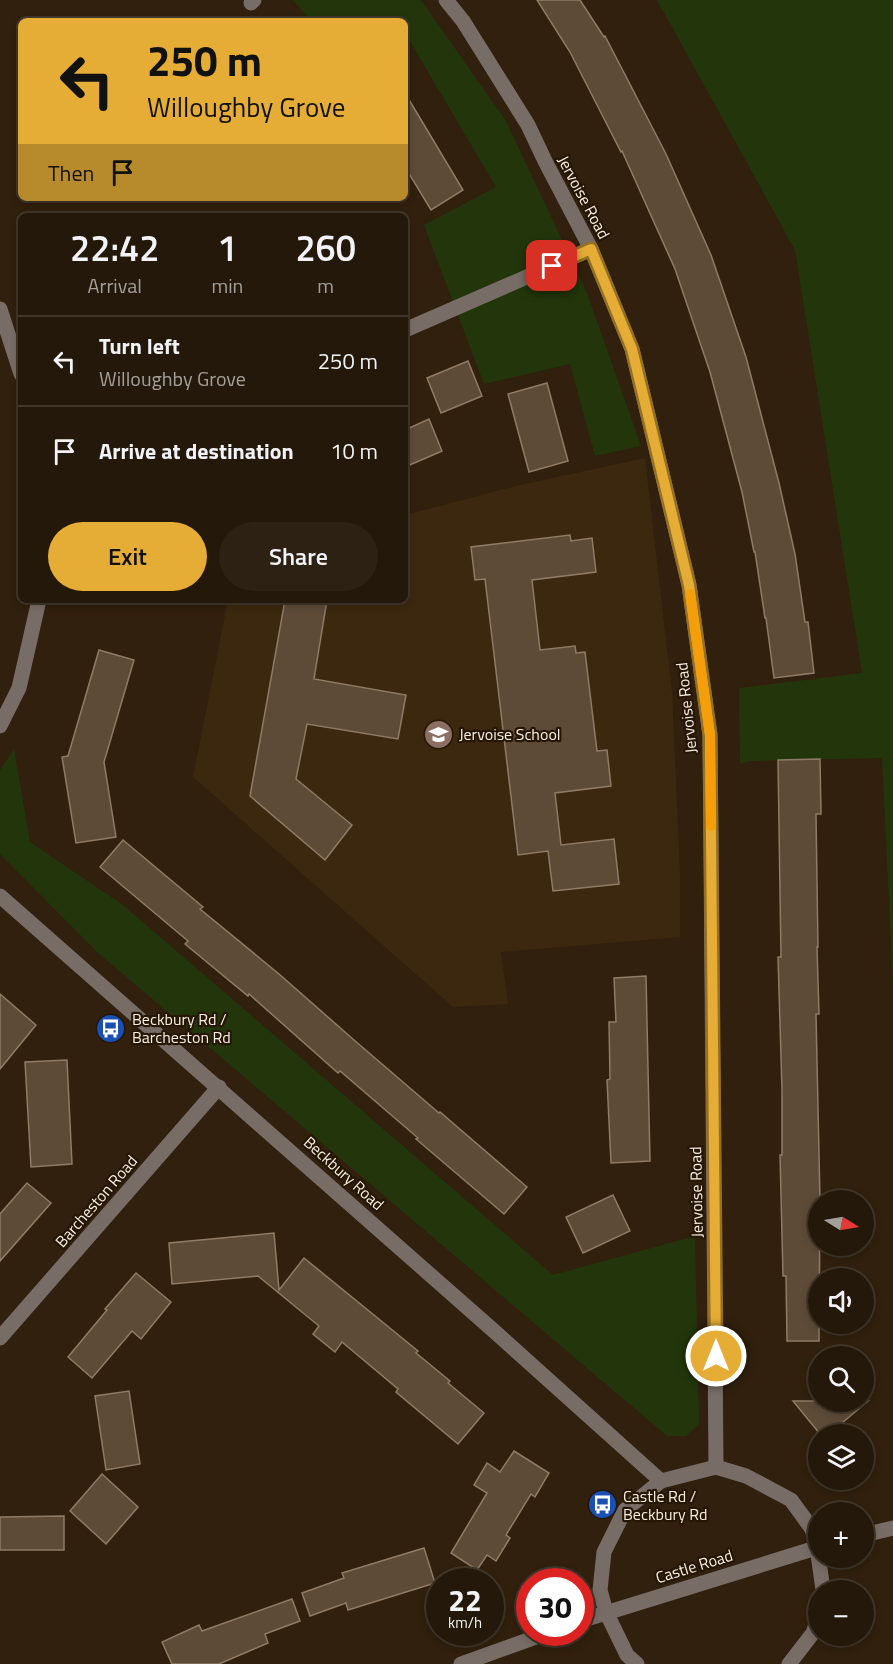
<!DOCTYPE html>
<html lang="en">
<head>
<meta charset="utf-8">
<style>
	body { margin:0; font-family:"Titillium Web",sans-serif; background:#2c2113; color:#f1f3f6; height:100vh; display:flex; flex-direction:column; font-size:22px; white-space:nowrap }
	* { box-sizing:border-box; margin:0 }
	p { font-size:20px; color:#a3a09c }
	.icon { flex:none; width:33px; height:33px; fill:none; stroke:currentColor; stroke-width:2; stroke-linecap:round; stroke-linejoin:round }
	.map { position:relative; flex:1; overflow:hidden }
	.sheet { position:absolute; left:18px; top:213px; width:390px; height:390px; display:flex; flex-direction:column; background:#24180a; border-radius:9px; box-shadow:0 3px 9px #0003,0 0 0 2px #41372b }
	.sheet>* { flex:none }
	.guide { position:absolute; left:18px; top:18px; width:390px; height:183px; border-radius:9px; box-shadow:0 3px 9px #0003,0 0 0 2px #41372b; background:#e5ad36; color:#111; overflow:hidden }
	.needle { width:39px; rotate:101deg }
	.fabs { position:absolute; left:808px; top:1190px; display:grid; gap:12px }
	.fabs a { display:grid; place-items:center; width:66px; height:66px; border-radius:50%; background:#24180a; box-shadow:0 3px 9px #0003,0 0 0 2px #41372b; font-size:30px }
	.speed { position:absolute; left:426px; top:1568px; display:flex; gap:12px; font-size:30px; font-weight:700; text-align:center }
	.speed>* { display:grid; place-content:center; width:78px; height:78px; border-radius:50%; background:#24180a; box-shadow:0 3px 9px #0003,0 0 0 2px #41372b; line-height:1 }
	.speed small { font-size:15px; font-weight:400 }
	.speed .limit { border:9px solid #d22; background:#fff; color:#111 }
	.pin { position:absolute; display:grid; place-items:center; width:51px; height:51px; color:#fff; margin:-26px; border-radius:12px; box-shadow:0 3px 9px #0006 }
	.me { position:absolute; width:66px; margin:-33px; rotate:0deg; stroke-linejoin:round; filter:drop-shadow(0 0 4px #0008) }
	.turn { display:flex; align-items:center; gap:21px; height:126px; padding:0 30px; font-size:27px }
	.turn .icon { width:78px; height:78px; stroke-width:2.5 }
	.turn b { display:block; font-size:42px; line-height:51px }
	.then { display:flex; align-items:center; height:57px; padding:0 30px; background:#0003; gap:12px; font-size:22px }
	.eta { display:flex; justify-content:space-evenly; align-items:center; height:102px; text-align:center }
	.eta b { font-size:36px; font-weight:600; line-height:42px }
	.cta { display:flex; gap:12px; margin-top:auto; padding:12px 30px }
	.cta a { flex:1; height:69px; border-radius:36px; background:#e5ad36; color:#111; font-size:24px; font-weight:600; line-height:69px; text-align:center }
	.cta a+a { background:#2c2113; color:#f1f3f6 }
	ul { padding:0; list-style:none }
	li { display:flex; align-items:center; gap:18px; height:90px; padding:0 30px; border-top:2px solid #41372b }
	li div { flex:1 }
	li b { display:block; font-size:22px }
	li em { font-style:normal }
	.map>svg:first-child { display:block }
</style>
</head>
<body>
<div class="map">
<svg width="893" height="1664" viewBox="0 0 893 1664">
	<rect width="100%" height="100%" fill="#30200d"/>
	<path fill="#3c280f" d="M 645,458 L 672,692 L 680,872 L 680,937 L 501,952 L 508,1004 L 453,1007 L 193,777 L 228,600 L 405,600 L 405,515 L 520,485 Z"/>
	<g fill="#23360b">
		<path d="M 293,0 L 421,0 L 506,121 L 587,293 L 641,446 L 595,456 L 570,364 L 484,384 L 424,225 L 496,187 L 405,33 L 405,21 L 311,21 Z"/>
		<path d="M 657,0 L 893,0 L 893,985 L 882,758 L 750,761 L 740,764 L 739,688 L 862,673 L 795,250 Z"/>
		<path d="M 14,749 L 30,842 L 123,905 L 553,1275 L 695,1236 L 699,1424 L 686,1436 L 667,1436 L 97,952 L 0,854 L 0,770 Z"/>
	</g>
	<g fill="#5d4b38" stroke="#8f7b66" stroke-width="1.5">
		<path d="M 537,0 L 580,0 L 604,37 L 605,36 L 666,154 L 711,255 L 746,357 L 779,483 L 795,554 L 805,622 L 808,622 L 814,673 L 774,678 L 766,618 L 765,618 L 755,552 L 754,552 L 742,492 L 710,372 L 675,269 L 622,151 L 621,152 L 570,52 Z"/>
		<path d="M 405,93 L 463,190 L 431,210 L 405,167 Z"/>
		<path d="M 468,361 L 482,396 L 441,413 L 427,378 Z"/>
		<path d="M 547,383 L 568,461 L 529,472 L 508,394 Z"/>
		<path d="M 429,419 L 442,451 L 405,467 L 405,430 Z"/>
		<path d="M 570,535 L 571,541 L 592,538 L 596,572 L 532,580 L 540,650 L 575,646 L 576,653 L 585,652 L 597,751 L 607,750 L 611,786 L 555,793 L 561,845 L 614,839 L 619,884 L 553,891 L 548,851 L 518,855 L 485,579 L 475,580 L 471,547 Z"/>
		<path d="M 285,600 L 327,600 L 314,679 L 406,695 L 398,739 L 307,724 L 296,779 L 352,825 L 325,860 L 250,796 Z"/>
		<path d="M 99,650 L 134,660 L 104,762 L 116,837 L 76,843 L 62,757 L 68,756 Z"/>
		<path d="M 820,759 L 821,814 L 816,814 L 818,947 L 817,947 L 819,1014 L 816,1014 L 820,1200 L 819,1341 L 787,1341 L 786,1276 L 783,1276 L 780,1155 L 782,1155 L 782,1090 L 778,957 L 781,957 L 778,760 Z"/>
		<path d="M 123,840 L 203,907 L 200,909 L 279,974 L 354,1040 L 439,1113 L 440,1112 L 527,1187 L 504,1214 L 416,1139 L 418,1138 L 340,1071 L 338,1073 L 249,994 L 248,996 L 185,944 L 188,941 L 100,867 Z"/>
		<path d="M 646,976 L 650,1161 L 611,1163 L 607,1080 L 610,1079 L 609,1022 L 616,1022 L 614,978 Z"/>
		<path d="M 0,994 L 36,1025 L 0,1069 Z"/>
		<path d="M 67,1060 L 72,1164 L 31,1167 L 25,1062 Z"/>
		<path d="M 27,1183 L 51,1203 L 0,1261 L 0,1214 Z"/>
		<path d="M 613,1195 L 630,1231 L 583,1253 L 566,1217 Z"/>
		<path d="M 274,1233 L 279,1290 L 304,1258 L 418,1351 L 416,1353 L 450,1381 L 448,1383 L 484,1413 L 458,1444 L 396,1392 L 398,1389 L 342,1342 L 335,1352 L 313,1334 L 319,1326 L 258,1276 L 172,1284 L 169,1243 Z"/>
		<path d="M 136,1273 L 171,1302 L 141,1339 L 132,1331 L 92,1378 L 68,1357 L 107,1310 L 105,1309 Z"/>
		<path d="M 129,1391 L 140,1464 L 106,1470 L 95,1396 Z"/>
		<path d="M 793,1401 L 868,1401 L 829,1434 L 820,1434 Z"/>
		<path d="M 514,1451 L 549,1473 L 535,1497 L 531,1494 L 506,1535 L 510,1538 L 496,1561 L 487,1555 L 477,1570 L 451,1553 L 487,1493 L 474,1485 L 487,1463 L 500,1472 Z"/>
		<path d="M 102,1474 L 138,1507 L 106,1544 L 70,1511 Z"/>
		<path d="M 64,1516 L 64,1550 L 0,1550 L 0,1517 Z"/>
		<path d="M 424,1548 L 435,1583 L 348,1610 L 346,1603 L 310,1616 L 302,1593 L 344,1578 L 342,1573 Z"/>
		<path d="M 292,1599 L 300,1621 L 265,1634 L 268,1643 L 219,1664 L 172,1664 L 162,1642 L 199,1625 L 202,1631 Z"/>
	</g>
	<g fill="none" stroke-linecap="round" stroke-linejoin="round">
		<g stroke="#786d66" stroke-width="15">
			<path d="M 446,0 L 463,21 L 528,125 L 545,161 L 591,249 L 632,349 L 689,585 L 710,735 L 716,1467"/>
			<path d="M 251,3 L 254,0"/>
			<path d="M 0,309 L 21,374"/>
			<path d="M 405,330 L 591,249"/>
			<path d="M 0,726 L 19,688 L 39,600"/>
			<path d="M 0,896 L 494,1331 L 661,1481"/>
			<path d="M 0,1338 L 219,1087"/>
			<path d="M 864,1535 L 893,1528"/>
			<path d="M 580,1621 L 819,1547"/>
			<path d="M 461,1664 L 550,1632"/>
			<path d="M 637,1664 L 627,1655 L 606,1612 L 600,1590 L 604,1552 L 625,1510 L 661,1481 L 716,1467 L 746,1476 L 791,1500 L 812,1529 L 817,1547 L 823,1590"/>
			<path d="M 789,1664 L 813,1633 L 819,1615"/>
		</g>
	</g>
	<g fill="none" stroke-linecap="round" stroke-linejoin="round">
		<defs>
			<path id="route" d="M 552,266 L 591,249 L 632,349 L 689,585 L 710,735 L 716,1356"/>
		</defs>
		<use href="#route" stroke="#957023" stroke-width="15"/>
		<use href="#route" stroke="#e5ad36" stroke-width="10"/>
		<path stroke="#f59e0b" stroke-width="10" d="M 690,594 L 710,735 L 711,826"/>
	</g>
	<defs>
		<symbol id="school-disc" viewBox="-11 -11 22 22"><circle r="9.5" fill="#8d6e63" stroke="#251605"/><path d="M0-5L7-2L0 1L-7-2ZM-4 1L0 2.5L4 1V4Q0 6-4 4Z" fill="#fff"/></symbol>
		<symbol id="bus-disc" viewBox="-11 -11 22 22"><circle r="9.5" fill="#1a4fb4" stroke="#251605"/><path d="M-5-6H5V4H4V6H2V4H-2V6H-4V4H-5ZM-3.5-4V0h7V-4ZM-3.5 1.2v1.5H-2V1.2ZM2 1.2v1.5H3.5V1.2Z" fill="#fff"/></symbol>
	</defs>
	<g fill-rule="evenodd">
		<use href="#school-disc" x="422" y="718" width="33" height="33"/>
		<use href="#bus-disc" x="94" y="1012" width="33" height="33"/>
		<use href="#bus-disc" x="586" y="1488" width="33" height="33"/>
	</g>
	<g text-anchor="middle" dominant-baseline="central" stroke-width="4.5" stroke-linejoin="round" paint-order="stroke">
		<g font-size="16" fill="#f9eee3" stroke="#251605">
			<text transform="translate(584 197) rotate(62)">Jervoise Road</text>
			<text transform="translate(686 708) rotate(-96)">Jervoise Road</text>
			<text transform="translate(344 1173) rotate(42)">Beckbury Road</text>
			<text transform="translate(696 1192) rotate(-91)">Jervoise Road</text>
			<text transform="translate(96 1201) rotate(-49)">Barcheston Road</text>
			<text transform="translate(694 1566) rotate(-17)">Castle Road</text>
		</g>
		<g font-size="16" fill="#f9eee3" stroke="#251605" text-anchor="start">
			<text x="459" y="734">Jervoise School</text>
			<text x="132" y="1019">Beckbury Rd /<tspan x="132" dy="18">Barcheston Rd</tspan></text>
			<text x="623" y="1496">Castle Rd /<tspan x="623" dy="18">Beckbury Rd</tspan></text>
		</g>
	</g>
</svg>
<div class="fabs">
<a><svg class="needle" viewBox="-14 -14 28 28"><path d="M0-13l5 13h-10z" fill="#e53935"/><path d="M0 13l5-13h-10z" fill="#a3a09c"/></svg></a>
<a><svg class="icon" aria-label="sound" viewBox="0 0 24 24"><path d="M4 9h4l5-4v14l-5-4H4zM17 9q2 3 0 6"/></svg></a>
<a><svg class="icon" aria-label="search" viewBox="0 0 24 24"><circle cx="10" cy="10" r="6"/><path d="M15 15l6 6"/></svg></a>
<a><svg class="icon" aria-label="layers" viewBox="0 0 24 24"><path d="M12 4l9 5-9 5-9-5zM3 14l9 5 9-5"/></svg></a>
<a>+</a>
<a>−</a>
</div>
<div class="speed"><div>22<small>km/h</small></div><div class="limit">30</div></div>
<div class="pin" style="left:552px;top:266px;background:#d93025"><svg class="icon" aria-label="arrive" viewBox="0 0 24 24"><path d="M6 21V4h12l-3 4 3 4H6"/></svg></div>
<svg class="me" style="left:716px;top:1356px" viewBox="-20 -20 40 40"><circle r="17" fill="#e5ad36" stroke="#fff" stroke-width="3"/><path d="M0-11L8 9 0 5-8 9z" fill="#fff"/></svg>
<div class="guide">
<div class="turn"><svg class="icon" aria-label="left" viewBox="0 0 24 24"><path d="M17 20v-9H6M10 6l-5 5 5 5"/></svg><div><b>250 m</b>Willoughby Grove</div></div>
<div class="then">Then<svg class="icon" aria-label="arrive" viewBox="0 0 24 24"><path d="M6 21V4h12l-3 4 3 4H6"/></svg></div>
</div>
<section class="sheet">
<div class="eta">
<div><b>22:42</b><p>Arrival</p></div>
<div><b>1</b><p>min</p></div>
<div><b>260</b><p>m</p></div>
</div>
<ul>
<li><svg class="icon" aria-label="left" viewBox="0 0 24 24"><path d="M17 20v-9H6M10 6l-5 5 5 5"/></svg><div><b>Turn left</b><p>Willoughby Grove</p></div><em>250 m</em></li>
<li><svg class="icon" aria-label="arrive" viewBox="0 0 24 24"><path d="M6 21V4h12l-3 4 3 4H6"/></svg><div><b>Arrive at destination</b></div><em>10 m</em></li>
</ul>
<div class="cta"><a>Exit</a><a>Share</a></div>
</section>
</div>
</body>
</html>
